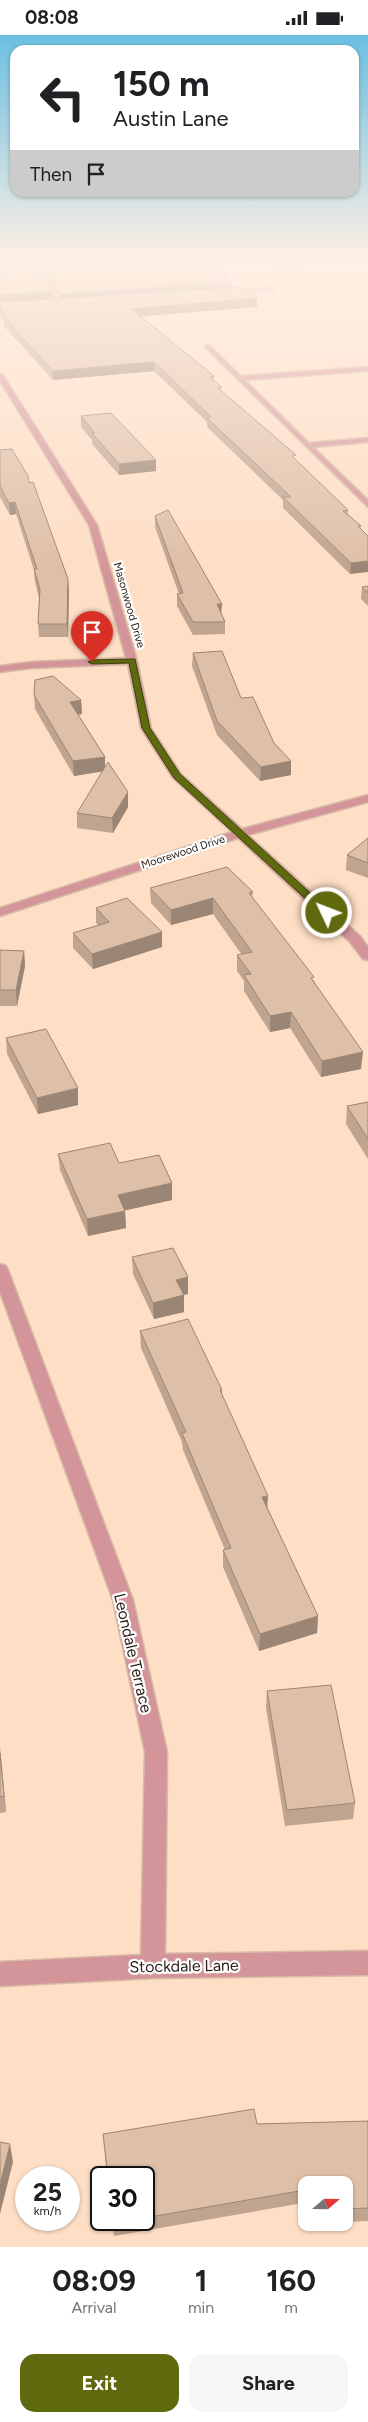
<!DOCTYPE html>
<html lang="en">
<head>
<meta charset="utf-8">
<style>
	body { margin:0; font-family:Figtree,sans-serif; background:#f6f6f6; color:#202124; height:100vh; display:flex; flex-direction:column; font-size:19px; white-space:nowrap }
	* { box-sizing:border-box; margin:0 }
	p { font-size:16px; color:#757577 }
	.icon { flex:none; width:28px; height:28px; fill:none; stroke:currentColor; stroke-width:2; stroke-linecap:round; stroke-linejoin:round }
	.map { position:relative; height:2212px; overflow:hidden }
	.panel { display:flex; flex-direction:column; background:#fff; flex:1 }
	.panel>* { flex:none }
	.hud { position:absolute; left:10px; top:10px; width:349px; height:152px; border-radius:15px; box-shadow:0 1px 4px #0004; background:#fff; color:#202124; overflow:hidden }
	.needle { width:32px; rotate:70deg }
	.controls { position:absolute; left:298px; top:2141px; display:grid; gap:10px }
	.controls a { display:grid; place-items:center; width:55px; height:55px; border-radius:10px; background:#fff; box-shadow:0 1px 4px #0004; font-size:25px }
	.speed { position:absolute; left:15px; top:2131px; display:flex; gap:10px; font-size:25px; font-weight:700; text-align:center }
	.speed>* { display:grid; place-content:center; width:65px; height:65px; border-radius:50%; background:#fff; box-shadow:0 1px 4px #0004; line-height:1 }
	.speed small { font-size:12px; font-weight:400 }
	.speed .limit { border:2px solid #111; border-radius:8px; background:#fff; color:#111 }
	.pin { position:absolute; display:grid; place-items:center; width:42px; height:42px; color:#fff; margin:-51px -21px; border-radius:50% 50% 50% 0; rotate:-45deg; box-shadow:0 0 5px #0007 }
	.pin .icon { rotate:45deg }
	.me { position:absolute; width:55px; margin:-28px; rotate:313deg; stroke-linejoin:round; filter:drop-shadow(0 0 4px #0008) }
	.turn { display:flex; align-items:center; gap:18px; height:105px; padding:0 20px; font-size:22px }
	.turn .icon { width:65px; height:65px; stroke-width:2.5 }
	.turn b { display:block; font-size:35px; line-height:42px }
	.then { display:flex; align-items:center; height:48px; padding:0 20px; background:#0003; gap:10px; font-size:19px }
	.eta { display:flex; justify-content:space-evenly; align-items:center; height:85px; text-align:center }
	.eta b { font-size:30px; font-weight:700; line-height:35px }
	.cta { display:flex; gap:10px; margin-top:auto; padding:10px 20px }
	.cta a { flex:1; height:58px; border-radius:15px; background:#5f690e; color:#fff; font-size:20px; font-weight:700; line-height:58px; text-align:center }
	.cta a+a { background:#f6f6f6; color:#202124 }
	.status { display:flex; justify-content:space-between; align-items:center; height:35px; padding:0 25px; background:#fff; direction:ltr }
	.status svg { height:14px; fill:currentColor }
	.map>svg:first-child { display:block }
</style>
</head>
<body>
<div class="status"><b>08:08</b><svg viewBox="0 0 49 12"><path d="M0 12V9h3v3zM5 12V6h3v6zM10 12V3h3v9zM15 12V0h3v12zM26 1h20v11H26zM47 4h2v5h-2z"/></svg></div>
<div class="map">
<svg width="368" height="2212" viewBox="0 0 368 2212">
	<rect width="100%" height="100%" fill="#fedec5"/>
	<g fill="none" stroke-linecap="round" stroke-linejoin="round">
		<defs>
			<g id="lane">
				<path d="M 25,226 L 30,226 L 61,269 L 57,269 Z"/>
				<path d="M 262,226 L 316,226 L 282,230 Z"/>
			</g>
			<g id="street">
				<path d="M 272,252 L 274,255 L 226,259 L 223,257 Z"/>
				<path d="M 205,310 L 209,310 L 241,341 L 368,332 L 368,336 L 245,345 L 309,408 L 368,403 L 368,407 L 313,412 L 368,465 L 368,472 L 205,312 Z"/>
				<path d="M 0,338 L 3,340 L 97,490 L 137,626 L 151,693 L 181,739 L 242,794 L 368,760 L 368,767 L 248,800 L 360,901 L 368,912 L 368,925 L 363,924 L 350,907 L 238,803 L 0,881 L 0,873 L 232,797 L 173,743 L 141,693 L 128,629 L 32,633 L 0,637 L 0,631 L 32,627 L 126,623 L 89,490 L 0,346 Z"/>
				<path d="M 0,1229 L 6,1231 L 8,1235 L 133,1565 L 167,1717 L 165,1919 L 368,1916 L 368,1940 L 153,1943 L 0,1951 L 0,1927 L 141,1920 L 145,1717 L 113,1565 L 0,1257 Z"/>
			</g>
		</defs>
		<use href="#lane" stroke="#d8bba5" stroke-width="2"/>
		<use href="#street" stroke="#d8bba5" stroke-width="3"/>
		<use href="#lane" fill="#d3949a" fill-rule="evenodd"/>
		<use href="#street" fill="#d3949a" fill-rule="evenodd"/>
	</g>
	<g fill="#bfa490">
		<path d="M 0,226 L 52,264 L 59,263 L 33,226 L 59,226 L 83,229 L 80,226 L 205,226 L 232,248 L 232,252 L 257,263 L 257,272 L 141,281 L 214,341 L 214,345 L 222,356 L 295,425 L 348,475 L 348,479 L 361,491 L 350,539 L 283,473 L 283,465 L 207,392 L 207,387 L 154,336 L 53,345 L 4,291 L 4,286 L 0,282 Z"/>
		<path d="M 81,381 L 156,425 L 156,436 L 119,440 L 92,409 L 92,405 L 81,392 Z"/>
		<path d="M 0,415 L 29,448 L 68,544 L 69,557 L 68,602 L 39,602 L 38,589 L 39,563 L 35,547 L 34,535 L 16,479 L 10,480 L 0,462 Z"/>
		<path d="M 155,481 L 221,578 L 225,587 L 225,599 L 193,600 L 177,571 L 177,559 L 179,559 L 155,492 Z"/>
		<path d="M 368,551 L 368,571 L 361,564 L 362,552 Z"/>
		<path d="M 193,618 L 241,663 L 274,708 L 291,726 L 291,740 L 260,746 L 217,700 L 192,631 Z"/>
		<path d="M 34,660 L 81,665 L 82,679 L 78,680 L 105,722 L 105,733 L 128,757 L 128,772 L 113,798 L 77,793 L 77,778 L 103,736 L 74,741 L 35,674 Z"/>
		<path d="M 368,803 L 368,843 L 346,835 L 347,820 Z"/>
		<path d="M 150,853 L 253,857 L 252,862 L 314,946 L 361,1034 L 321,1042 L 290,993 L 270,997 L 244,956 L 244,946 L 237,936 L 237,920 L 242,920 L 213,879 L 171,890 L 151,868 Z"/>
		<path d="M 96,873 L 162,897 L 162,912 L 93,934 L 73,913 L 73,898 L 98,890 L 96,888 Z"/>
		<path d="M 0,915 L 24,916 L 25,931 L 17,971 L 0,971 Z"/>
		<path d="M 6,1003 L 78,1070 L 38,1079 L 7,1019 Z"/>
		<path d="M 368,1067 L 368,1124 L 346,1089 L 347,1071 Z"/>
		<path d="M 58,1119 L 119,1128 L 172,1148 L 172,1165 L 125,1175 L 126,1193 L 88,1201 L 60,1135 Z"/>
		<path d="M 132,1222 L 188,1259 L 183,1260 L 184,1277 L 154,1284 L 133,1239 Z"/>
		<path d="M 140,1296 L 222,1355 L 222,1361 L 268,1474 L 318,1581 L 317,1598 L 259,1616 L 223,1532 L 223,1515 L 225,1515 L 183,1415 L 182,1407 L 141,1313 Z"/>
		<path d="M 267,1656 L 355,1768 L 353,1784 L 285,1791 L 266,1673 Z"/>
		<path d="M 0,1712 L 6,1777 L 0,1778 Z"/>
		<path d="M 368,2086 L 368,2186 L 344,2187 L 344,2150 L 306,2150 L 306,2188 L 327,2188 L 304,2188 L 303,2168 L 114,2201 L 112,2185 L 144,2185 L 144,2142 L 107,2142 L 103,2099 L 257,2089 Z"/>
	</g>
	<g fill="#9b8675">
		<path d="M 232,248 L 232,254 L 60,264 L 60,259 Z"/>
		<path d="M 51,257 L 52,265 L 0,268 L 0,260 Z"/>
		<path d="M 257,263 L 257,272 L 132,282 L 131,274 Z"/>
		<path d="M 154,327 L 154,336 L 53,345 L 53,336 Z"/>
		<path d="M 156,425 L 156,436 L 119,440 L 119,429 Z"/>
		<path d="M 15,467 L 16,479 L 10,480 L 9,468 Z"/>
		<path d="M 368,526 L 368,537 L 350,539 L 351,528 Z"/>
		<path d="M 68,544 L 69,557 L 68,602 L 67,589 Z"/>
		<path d="M 217,569 L 222,569 L 221,581 Z"/>
		<path d="M 81,665 L 82,679 L 70,681 L 70,667 Z"/>
		<path d="M 105,722 L 105,736 L 74,741 L 73,726 Z"/>
		<path d="M 291,726 L 291,740 L 260,746 L 261,732 Z"/>
		<path d="M 128,757 L 128,772 L 113,798 L 112,783 Z"/>
		<path d="M 213,863 L 213,879 L 171,890 L 171,875 Z"/>
		<path d="M 162,897 L 162,912 L 93,934 L 92,919 Z"/>
		<path d="M 24,916 L 25,931 L 17,971 L 16,955 Z"/>
		<path d="M 291,977 L 290,993 L 270,997 L 270,981 Z"/>
		<path d="M 363,1017 L 361,1034 L 321,1042 L 322,1026 Z"/>
		<path d="M 78,1053 L 78,1070 L 38,1079 L 37,1063 Z"/>
		<path d="M 172,1148 L 172,1165 L 118,1177 L 118,1160 Z"/>
		<path d="M 125,1176 L 126,1193 L 88,1201 L 87,1184 Z"/>
		<path d="M 188,1242 L 188,1259 L 176,1262 L 176,1245 Z"/>
		<path d="M 184,1260 L 184,1277 L 154,1284 L 153,1268 Z"/>
		<path d="M 268,1461 L 267,1478 L 262,1462 Z"/>
		<path d="M 318,1581 L 317,1598 L 259,1616 L 260,1599 Z"/>
		<path d="M 0,1712 L 6,1777 L 4,1761 Z"/>
		<path d="M 10,2109 L 13,2127 L 0,2179 L 0,2149 Z"/>
	</g>
	<g fill="#debfa7" stroke="#9b8675">
		<path d="M 0,226 L 29,226 L 51,257 L 0,260 Z"/>
		<path d="M 36,226 L 59,226 L 88,230 L 84,226 L 205,226 L 227,241 L 223,242 L 232,248 L 60,259 Z"/>
		<path d="M 241,252 L 257,263 L 131,274 L 214,341 L 210,342 L 222,352 L 218,353 L 296,420 L 292,421 L 348,475 L 343,476 L 361,491 L 358,491 L 368,501 L 368,526 L 351,528 L 283,462 L 291,462 L 207,383 L 211,382 L 154,327 L 53,336 L 4,282 L 6,281 L 0,274 L 0,267 Z"/>
		<path d="M 111,378 L 156,425 L 119,429 L 92,398 L 95,398 L 81,381 Z"/>
		<path d="M 12,414 L 28,441 L 29,448 L 33,447 L 68,544 L 67,589 L 38,589 L 40,554 L 34,534 L 37,534 L 15,467 L 9,468 L 0,451 L 0,415 Z"/>
		<path d="M 168,475 L 222,569 L 217,569 L 225,587 L 193,587 L 177,559 L 183,558 L 155,481 Z"/>
		<path d="M 368,551 L 368,558 L 362,552 Z"/>
		<path d="M 222,616 L 241,663 L 253,662 L 274,708 L 291,726 L 261,732 L 217,686 L 193,618 Z"/>
		<path d="M 53,641 L 81,665 L 70,667 L 105,722 L 73,726 L 34,660 L 35,645 Z"/>
		<path d="M 108,727 L 128,757 L 112,783 L 77,778 Z"/>
		<path d="M 368,803 L 368,828 L 347,820 Z"/>
		<path d="M 227,832 L 253,857 L 249,858 L 314,942 L 311,943 L 363,1017 L 322,1026 L 291,977 L 270,981 L 244,940 L 251,939 L 237,920 L 252,917 L 213,863 L 171,875 L 150,853 Z"/>
		<path d="M 127,863 L 162,897 L 92,919 L 73,898 L 109,887 L 96,873 Z"/>
		<path d="M 0,915 L 24,916 L 16,955 L 0,955 Z"/>
		<path d="M 46,994 L 78,1053 L 37,1063 L 6,1003 Z"/>
		<path d="M 368,1067 L 368,1104 L 347,1071 Z"/>
		<path d="M 110,1108 L 119,1128 L 159,1120 L 172,1148 L 118,1160 L 125,1176 L 87,1184 L 58,1119 Z"/>
		<path d="M 173,1213 L 188,1242 L 176,1245 L 184,1260 L 153,1268 L 132,1222 Z"/>
		<path d="M 188,1284 L 222,1355 L 220,1355 L 268,1461 L 262,1462 L 318,1581 L 260,1599 L 223,1515 L 231,1513 L 182,1398 L 186,1397 L 140,1296 Z"/>
		<path d="M 331,1650 L 355,1768 L 287,1775 L 267,1656 Z"/>
		<path d="M 0,1718 L 4,1761 L 0,1762 Z"/>
		<path d="M 254,2074 L 257,2089 L 368,2086 L 368,2173 L 344,2174 L 344,2150 L 306,2150 L 306,2175 L 305,2155 L 144,2183 L 144,2142 L 108,2142 L 103,2099 Z"/>
		<path d="M 0,2107 L 10,2109 L 0,2149 Z"/>
		<path d="M 113,2185 L 131,2185 L 113,2188 Z"/>
	</g>
	<linearGradient id="sky" x2="0" y2="1"><stop stop-color="#6abfe1"/><stop offset="0.42" stop-color="#fff0e5"/><stop offset="1" stop-color="#fff0e5" stop-opacity="0"/></linearGradient>
	<rect width="368" height="535" fill="url(#sky)"/>
	<path fill="#5f690e" stroke="#3e4409" d="M 135,624 L 150,693 L 180,739 L 330,876 L 330,880 L 323,880 L 174,743 L 142,693 L 129,628 L 92,629 L 88,627 L 92,625 Z"/>
	<g text-anchor="middle" dominant-baseline="central" stroke-width="4.5" stroke-linejoin="round" paint-order="stroke">
		<g font-size="11" fill="#291d14" stroke="#fff">
			<text transform="translate(129 570) rotate(74)">Masonwood Drive</text>
			<text transform="translate(183 817) rotate(-18)">Moorewood Drive</text>
		</g>
		<g font-size="16" fill="#291d14" stroke="#fff">
			<text transform="translate(133 1618) rotate(77)">Leondale Terrace</text>
			<text transform="translate(184 1931) rotate(-1)">Stockdale Lane</text>
		</g>
	</g>
</svg>
<div class="controls">
<a><svg class="needle" viewBox="-14 -14 28 28"><path d="M0-13l5 13h-10z" fill="#e53935"/><path d="M0 13l5-13h-10z" fill="#757577"/></svg></a>
</div>
<div class="speed"><div>25<small>km/h</small></div><div class="limit">30</div></div>
<div class="pin" style="left:92px;top:627px;background:#d93025"><svg class="icon" aria-label="arrive" viewBox="0 0 24 24"><path d="M6 21V4h12l-3 4 3 4H6"/></svg></div>
<svg class="me" style="left:327px;top:878px" viewBox="-20 -20 40 40"><circle r="17" fill="#5f690e" stroke="#fff" stroke-width="3"/><path d="M0-11L8 9 0 5-8 9z" fill="#fff"/></svg>
<div class="hud">
<div class="turn"><svg class="icon" aria-label="left" viewBox="0 0 24 24"><path d="M17 20v-9H6M10 6l-5 5 5 5"/></svg><div><b>150 m</b>Austin Lane</div></div>
<div class="then">Then<svg class="icon" aria-label="arrive" viewBox="0 0 24 24"><path d="M6 21V4h12l-3 4 3 4H6"/></svg></div>
</div>
</div>
<section class="panel">
<div class="eta">
<div><b>08:09</b><p>Arrival</p></div>
<div><b>1</b><p>min</p></div>
<div><b>160</b><p>m</p></div>
</div>
<div class="cta"><a>Exit</a><a>Share</a></div>
</section>
</body>
</html>
